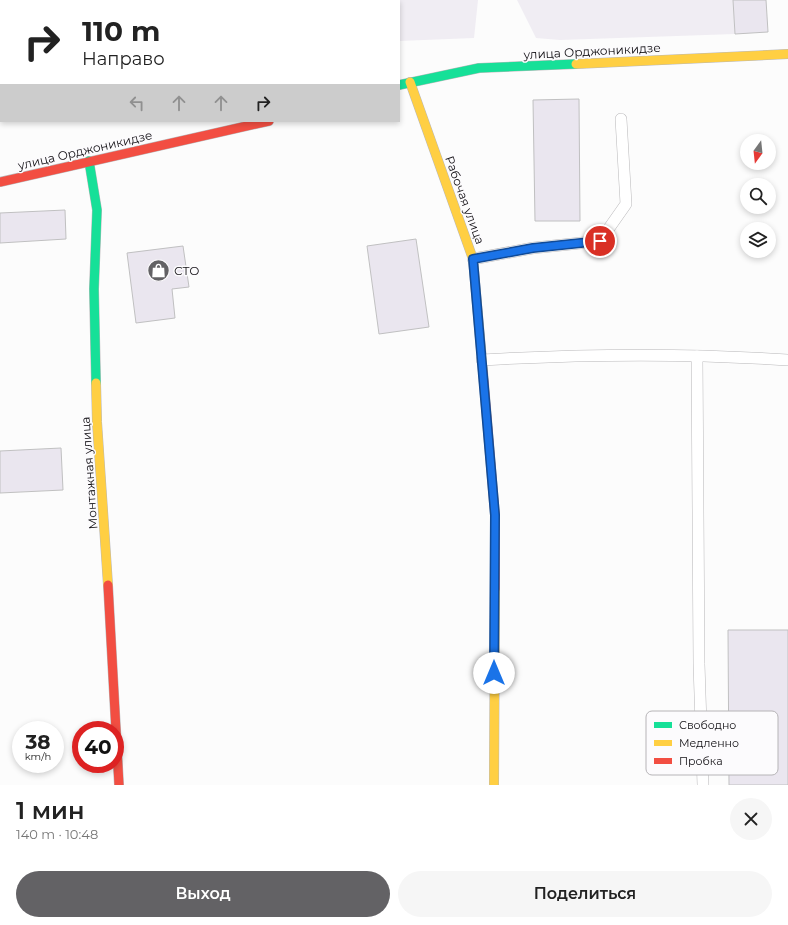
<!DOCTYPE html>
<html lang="ru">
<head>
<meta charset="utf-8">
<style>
	body { margin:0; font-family:Montserrat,sans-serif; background:#f6f6f6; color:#222; height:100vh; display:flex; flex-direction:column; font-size:15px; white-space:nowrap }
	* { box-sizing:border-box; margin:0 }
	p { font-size:13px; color:#767676 }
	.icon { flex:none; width:22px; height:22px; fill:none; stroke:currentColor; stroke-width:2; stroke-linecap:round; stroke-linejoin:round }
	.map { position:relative; height:785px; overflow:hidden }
	.drawer { display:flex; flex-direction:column; background:#fff; flex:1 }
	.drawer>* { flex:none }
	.guide { position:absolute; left:0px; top:0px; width:400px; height:122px; box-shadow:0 2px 6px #0003; background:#fff; color:#222; overflow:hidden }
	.needle { width:26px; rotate:195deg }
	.buttons { position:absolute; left:740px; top:134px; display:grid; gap:8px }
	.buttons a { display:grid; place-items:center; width:36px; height:36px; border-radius:50%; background:#fff; box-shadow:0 2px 6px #0003; font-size:20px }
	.speed { position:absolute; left:12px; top:721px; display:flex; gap:8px; font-size:20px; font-weight:700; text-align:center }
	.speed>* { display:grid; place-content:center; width:52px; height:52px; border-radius:50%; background:#fff; box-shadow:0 2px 6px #0003; line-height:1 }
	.speed small { font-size:10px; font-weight:400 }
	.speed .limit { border:6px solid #d22; background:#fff; color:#111 }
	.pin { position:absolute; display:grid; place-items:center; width:34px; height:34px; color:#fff; margin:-17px; border:2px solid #fff; border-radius:50%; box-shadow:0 1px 4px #0007 }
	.me { position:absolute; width:44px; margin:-22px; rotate:0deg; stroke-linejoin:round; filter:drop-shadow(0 0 3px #0008) }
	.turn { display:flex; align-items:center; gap:14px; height:84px; padding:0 16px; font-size:18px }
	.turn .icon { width:52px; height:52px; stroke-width:2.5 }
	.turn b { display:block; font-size:28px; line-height:34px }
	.lanes { display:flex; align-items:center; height:38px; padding:0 16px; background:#0003; justify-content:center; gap:20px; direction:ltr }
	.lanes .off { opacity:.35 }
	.round { display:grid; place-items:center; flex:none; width:42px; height:42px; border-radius:21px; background:#f6f6f6 }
	.headline { display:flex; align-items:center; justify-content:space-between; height:68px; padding:0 16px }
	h1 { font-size:24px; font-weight:600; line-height:30px }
	.primary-button { display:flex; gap:8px; margin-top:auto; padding:8px 16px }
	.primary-button a { flex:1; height:46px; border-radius:24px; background:#636265; color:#fff; font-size:16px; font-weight:600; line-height:46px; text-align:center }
	.primary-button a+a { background:#f6f6f6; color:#222 }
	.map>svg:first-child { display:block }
</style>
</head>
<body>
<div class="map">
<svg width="788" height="785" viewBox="0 0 788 785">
	<rect width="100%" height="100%" fill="#fcfcfc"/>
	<g fill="#f0edf3">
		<path d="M 304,0 L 478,0 L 474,38 L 399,41 L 399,1 Z"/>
		<path d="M 517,0 L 733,0 L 735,34 L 560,40 L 536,38 Z"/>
	</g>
	<g fill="#eae6ef" stroke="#c0c0c1">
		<path d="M 0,0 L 35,1 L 1,1 L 0,74 Z"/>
		<rect x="106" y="0" width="68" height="1"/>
		<path d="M 204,0 L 268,0 L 269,1 L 204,1 Z"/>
		<path d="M 733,0 L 766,0 L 768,32 L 735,34 Z"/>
		<path d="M 0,74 L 1,74 L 0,120 Z"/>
		<path d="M 579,99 L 580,221 L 535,221 L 533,100 Z"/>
		<path d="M 65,210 L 66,239 L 0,243 L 0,213 Z"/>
		<path d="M 416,239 L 429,327 L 379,334 L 367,246 Z"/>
		<path d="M 183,246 L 189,287 L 172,289 L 175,318 L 136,323 L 127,253 Z"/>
		<path d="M 61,448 L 63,490 L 0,493 L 0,451 Z"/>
		<path d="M 728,630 L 788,630 L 788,785 L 729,785 Z"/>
	</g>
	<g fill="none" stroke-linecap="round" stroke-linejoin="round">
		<defs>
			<g id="lane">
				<path d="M 473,259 L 533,248 L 600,241 L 626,204 L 621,119"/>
				<path d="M 697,356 L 699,664 L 703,785"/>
				<path d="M 482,360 C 584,354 686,353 788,360"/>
			</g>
			<g id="fast">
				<path d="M 399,85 L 479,68 L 576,64"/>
				<path d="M 89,161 L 97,210 L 94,289 L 96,383"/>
			</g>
			<g id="slow">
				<path d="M 576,64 L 788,54"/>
				<path d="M 410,82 L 473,259 L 483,372"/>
				<path d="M 96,383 L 97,422 L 108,585"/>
				<path d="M 494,785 L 495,589"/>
			</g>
			<g id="jam">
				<path d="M 0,182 L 269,121"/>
				<path d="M 483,372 L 495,515 L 495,589"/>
				<path d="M 108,585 L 119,785"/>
			</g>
		</defs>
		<use href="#lane" stroke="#b9b8ba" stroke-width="12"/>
		<use href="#fast" stroke="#b9b8ba" stroke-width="10"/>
		<use href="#slow" stroke="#b9b8ba" stroke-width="10"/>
		<use href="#jam" stroke="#b9b8ba" stroke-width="10"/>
		<use href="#lane" stroke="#fff" stroke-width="11"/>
		<use href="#fast" stroke="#16e098" stroke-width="9"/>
		<use href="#slow" stroke="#ffcf43" stroke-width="9"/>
		<use href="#jam" stroke="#f24e42" stroke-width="9"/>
	</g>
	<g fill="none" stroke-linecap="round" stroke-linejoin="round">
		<defs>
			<path id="route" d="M 494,673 L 495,515 L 473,259 L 533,248 L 600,241"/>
		</defs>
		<use href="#route" stroke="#114b97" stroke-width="10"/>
		<use href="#route" stroke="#1a73e8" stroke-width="7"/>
	</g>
	<defs>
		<symbol id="shop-disc" viewBox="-11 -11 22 22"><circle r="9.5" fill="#636265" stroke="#fcfbfd"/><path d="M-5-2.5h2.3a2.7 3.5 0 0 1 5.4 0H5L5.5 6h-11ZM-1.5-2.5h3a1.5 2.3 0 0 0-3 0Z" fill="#fff"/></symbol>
	</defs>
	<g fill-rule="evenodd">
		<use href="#shop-disc" x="146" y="258" width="25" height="25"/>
	</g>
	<g text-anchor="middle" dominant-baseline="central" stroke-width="3" stroke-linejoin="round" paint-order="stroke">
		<g font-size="12" fill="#110f13" stroke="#fcfbfd">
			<text transform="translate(592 51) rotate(-3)">улица Орджоникидзе</text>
			<text transform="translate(85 150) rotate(-13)">улица Орджоникидзе</text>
			<text transform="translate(465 200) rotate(70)">Рабочая улица</text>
			<text transform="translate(89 473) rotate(-94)">Монтажная улица</text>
		</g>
		<g font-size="12" fill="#110f13" stroke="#fcfbfd" text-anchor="start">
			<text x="174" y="270">СТО</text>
		</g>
	</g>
	<rect x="646" y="711" width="132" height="64" rx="6" fill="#fcfbfd" stroke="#b6b4b7" stroke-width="1"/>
	<rect x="654" y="722" width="18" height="6" fill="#16e098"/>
	<rect x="654" y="740" width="18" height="6" fill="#ffcf43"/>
	<rect x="654" y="758" width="18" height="6" fill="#f24e42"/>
	<g font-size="11" fill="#110f13">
		<text x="679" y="729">Свободно</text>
		<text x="679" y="747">Медленно</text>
		<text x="679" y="765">Пробка</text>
	</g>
</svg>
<div class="buttons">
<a><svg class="needle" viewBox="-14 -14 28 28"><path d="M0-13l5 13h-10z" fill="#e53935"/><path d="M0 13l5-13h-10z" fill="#767676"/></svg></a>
<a><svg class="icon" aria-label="search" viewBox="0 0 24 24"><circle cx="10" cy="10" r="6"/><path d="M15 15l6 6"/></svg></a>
<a><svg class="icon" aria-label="layers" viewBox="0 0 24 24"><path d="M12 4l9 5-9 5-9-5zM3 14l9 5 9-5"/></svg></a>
</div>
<div class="speed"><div>38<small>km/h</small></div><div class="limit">40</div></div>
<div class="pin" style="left:600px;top:241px;background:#d93025"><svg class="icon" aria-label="arrive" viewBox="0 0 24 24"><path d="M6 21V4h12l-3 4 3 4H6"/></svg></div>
<svg class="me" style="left:494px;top:673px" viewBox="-20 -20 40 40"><circle r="19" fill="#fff"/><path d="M0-13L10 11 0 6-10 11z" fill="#1a73e8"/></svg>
<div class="guide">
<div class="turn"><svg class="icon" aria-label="right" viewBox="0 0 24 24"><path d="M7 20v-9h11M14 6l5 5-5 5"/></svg><div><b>110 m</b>Направо</div></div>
<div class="lanes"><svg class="icon off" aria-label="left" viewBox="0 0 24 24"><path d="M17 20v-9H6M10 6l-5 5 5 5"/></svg><svg class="icon off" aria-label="ahead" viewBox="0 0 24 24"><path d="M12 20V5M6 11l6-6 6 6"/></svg><svg class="icon off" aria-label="ahead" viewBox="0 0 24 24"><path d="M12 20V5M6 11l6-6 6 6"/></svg><svg class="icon" aria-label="right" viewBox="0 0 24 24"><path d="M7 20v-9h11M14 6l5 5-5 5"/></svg></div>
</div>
</div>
<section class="drawer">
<div class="headline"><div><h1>1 мин</h1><p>140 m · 10:48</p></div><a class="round"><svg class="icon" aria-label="close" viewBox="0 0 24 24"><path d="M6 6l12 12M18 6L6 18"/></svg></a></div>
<div class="primary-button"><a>Выход</a><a>Поделиться</a></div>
</section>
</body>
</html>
